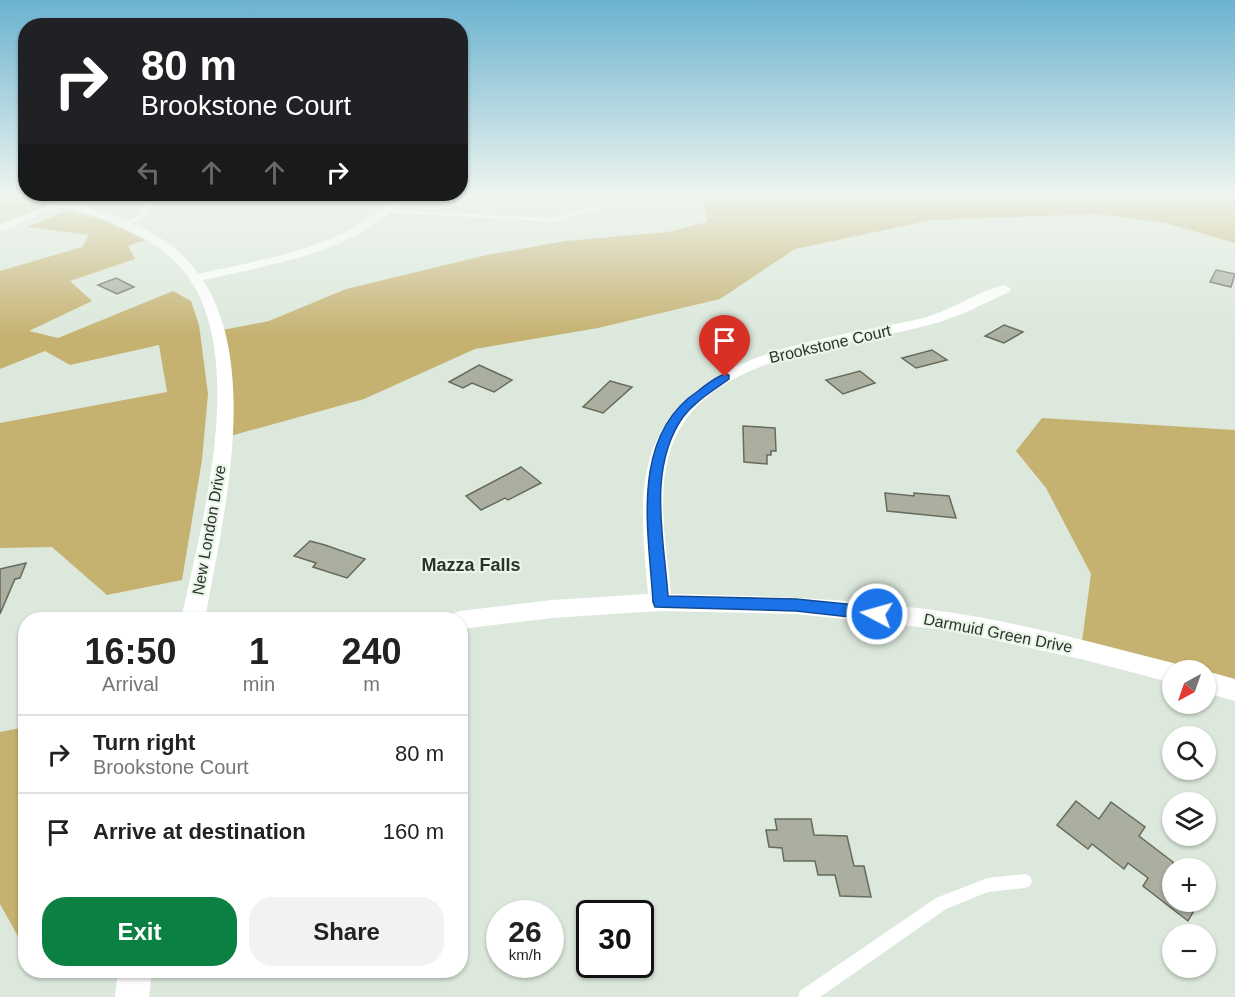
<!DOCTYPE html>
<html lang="en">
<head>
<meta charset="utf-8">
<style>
	body { margin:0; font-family:Helvetica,sans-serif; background:#f2f2f2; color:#222; height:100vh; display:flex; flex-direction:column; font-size:22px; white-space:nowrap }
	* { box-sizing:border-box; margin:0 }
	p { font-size:20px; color:#767676 }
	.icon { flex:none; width:33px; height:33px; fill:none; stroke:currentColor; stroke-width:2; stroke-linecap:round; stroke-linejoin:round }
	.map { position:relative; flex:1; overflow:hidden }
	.drawer { position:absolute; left:18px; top:612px; width:450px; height:366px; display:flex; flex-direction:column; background:#fff; border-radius:24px; box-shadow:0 2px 4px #0004 }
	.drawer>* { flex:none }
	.hud { position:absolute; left:18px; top:18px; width:450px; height:183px; border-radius:24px; box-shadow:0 2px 4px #0004; background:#202124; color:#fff; overflow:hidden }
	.needle { width:39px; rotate:220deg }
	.fabs { position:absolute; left:1162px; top:660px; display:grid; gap:12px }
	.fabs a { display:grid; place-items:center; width:54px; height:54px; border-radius:50%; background:#fff; box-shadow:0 2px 4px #0004; font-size:30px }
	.speed { position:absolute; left:486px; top:900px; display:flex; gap:12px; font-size:30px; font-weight:700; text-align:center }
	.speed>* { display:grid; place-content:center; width:78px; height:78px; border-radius:50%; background:#fff; box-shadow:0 2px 4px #0004; line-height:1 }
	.speed small { font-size:15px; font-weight:400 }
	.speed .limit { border:3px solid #111; border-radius:9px; background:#fff; color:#111 }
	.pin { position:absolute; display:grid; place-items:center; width:51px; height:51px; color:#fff; margin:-62px -26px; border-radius:50% 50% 50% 0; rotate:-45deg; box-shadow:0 0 6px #0007 }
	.pin .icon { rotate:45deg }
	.me { position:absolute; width:66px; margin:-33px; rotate:276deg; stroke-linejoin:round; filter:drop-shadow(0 0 4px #0008) }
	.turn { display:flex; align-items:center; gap:21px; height:126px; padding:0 24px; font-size:27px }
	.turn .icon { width:78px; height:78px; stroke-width:2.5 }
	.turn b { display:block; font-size:42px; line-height:51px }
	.lanes { display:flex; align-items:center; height:57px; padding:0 24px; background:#0003; justify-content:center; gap:30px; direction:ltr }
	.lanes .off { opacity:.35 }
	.eta { display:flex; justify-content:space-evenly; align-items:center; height:102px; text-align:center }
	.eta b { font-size:36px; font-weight:700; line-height:42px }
	.button { display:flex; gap:12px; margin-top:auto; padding:12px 24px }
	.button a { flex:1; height:69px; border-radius:24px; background:#0b8043; color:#fff; font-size:24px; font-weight:700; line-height:69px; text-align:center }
	.button a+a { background:#f2f2f2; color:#222 }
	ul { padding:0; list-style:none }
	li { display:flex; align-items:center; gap:18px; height:78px; padding:0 24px; border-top:2px solid #e0e0e0 }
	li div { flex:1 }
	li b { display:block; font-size:22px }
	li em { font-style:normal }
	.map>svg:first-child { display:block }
</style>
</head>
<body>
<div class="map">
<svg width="1235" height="997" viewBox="0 0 1235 997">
	<rect width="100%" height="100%" fill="#dce8db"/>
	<path fill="#d5c89e" d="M 0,197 L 4,197 L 59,203 L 0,224 Z"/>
	<g fill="#c5b170">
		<path d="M 699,197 L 1235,197 L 1235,243 L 1166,223 L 1096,214 L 932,220 L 795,249 L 720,299 L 598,328 L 475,349 L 364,399 L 223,438 L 217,331 L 269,321 L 346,289 L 487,255 L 566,241 L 668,232 L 707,222 L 703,201 Z"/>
		<path d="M 67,211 L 103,220 L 145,240 L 128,246 L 135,259 L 70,281 L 92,301 L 29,331 L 58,338 L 173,291 L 191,301 L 199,325 L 208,394 L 202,460 L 182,580 L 107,595 L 52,547 L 0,548 L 0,423 L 167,392 L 159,345 L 70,365 L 45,351 L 0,369 L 0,271 L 82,247 L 89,235 L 27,227 Z"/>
		<path d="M 1042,418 L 1235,430 L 1235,690 L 1206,682 L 1206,670 L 1173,670 L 1081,649 L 1091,574 L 1046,488 L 1016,451 Z"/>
		<path d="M 25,727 L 26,727 L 25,949 L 0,904 L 0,732 Z"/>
	</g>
	<g fill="#abafa0" stroke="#676b5c" stroke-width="1.5">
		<path d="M 1216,270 L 1235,274 L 1231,287 L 1210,282 Z"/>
		<path d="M 116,278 L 134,287 L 117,294 L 98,285 Z"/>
		<path d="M 1004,325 L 1023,332 L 1004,343 L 985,336 Z"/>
		<path d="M 932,350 L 947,360 L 916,368 L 902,358 Z"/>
		<path d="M 479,365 L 512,380 L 494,392 L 472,383 L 463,388 L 449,382 Z"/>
		<path d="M 860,371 L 875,383 L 843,394 L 826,380 Z"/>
		<path d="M 610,381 L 632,387 L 603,413 L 583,407 Z"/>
		<path d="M 743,426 L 775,428 L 776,451 L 771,451 L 771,455 L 767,455 L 767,464 L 744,462 Z"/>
		<path d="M 521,467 L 541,483 L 508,500 L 505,498 L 481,510 L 466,496 Z"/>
		<path d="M 885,493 L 914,496 L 914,493 L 949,496 L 956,518 L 887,511 Z"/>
		<path d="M 310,541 L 325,545 L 365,559 L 347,578 L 313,567 L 316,563 L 294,556 Z"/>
		<path d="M 26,563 L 20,578 L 15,579 L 0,614 L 0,569 Z"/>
		<path d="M 1076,801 L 1099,819 L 1111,802 L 1145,827 L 1139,836 L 1173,862 L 1173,902 L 1199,902 L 1188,921 L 1143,886 L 1148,878 L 1128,863 L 1124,869 L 1092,844 L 1088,849 L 1057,825 Z"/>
		<path d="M 775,819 L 811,819 L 814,835 L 847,836 L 854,866 L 864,866 L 871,897 L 840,896 L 835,875 L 818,875 L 815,861 L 784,861 L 782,848 L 769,847 L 766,830 L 777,830 Z"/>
	</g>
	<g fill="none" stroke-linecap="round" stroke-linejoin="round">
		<g fill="#fff" fill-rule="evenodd">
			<path d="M 139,197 L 144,197 L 151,205 C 147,218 134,224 121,225 L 121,223 C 132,219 141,217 147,206 Z"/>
			<path d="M 609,203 L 611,204 L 611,205 L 553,222 L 387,212 L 385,211 L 387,210 L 553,218 Z"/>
			<path d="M 1025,874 L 1030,876 L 1032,881 L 1030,886 L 1025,888 L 988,892 L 946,909 L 820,997 L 798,997 L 800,991 L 936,898 L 988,878 Z"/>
		</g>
		<g fill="#fff" fill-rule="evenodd">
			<path d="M 71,197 L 78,200 L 73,204 C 118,216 171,232 198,274 C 264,259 345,248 394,197 L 405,197 C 361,252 268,265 203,280 C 261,371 222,521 205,620 L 181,620 C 201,526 249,357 186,274 C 170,253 147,238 124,228 C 109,222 80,208 64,208 C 51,207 16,227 0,231 L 0,224 Z"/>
			<path d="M 1004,285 L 1011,289 L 1009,292 C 983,304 957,318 929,325 C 843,348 695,353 668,458 C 657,501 667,550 671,594 C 763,596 855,598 947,612 C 1023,623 1098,644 1173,663 L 1182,666 L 1184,670 L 1173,670 L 1173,683 L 1081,659 L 947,630 L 796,614 L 660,611 L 552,618 L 460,629 L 460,620 L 449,620 L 452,614 L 460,611 L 552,600 L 648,594 C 645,550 637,501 650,458 C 682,350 827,340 919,319 C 950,312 975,292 1004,285 Z"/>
			<path d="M 1206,671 L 1235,679 L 1235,701 L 1206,693 Z"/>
			<path d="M 118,970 L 152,970 L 149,997 L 115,997 Z"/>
		</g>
	</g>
	<linearGradient id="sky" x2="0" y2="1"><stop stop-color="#6bb2d0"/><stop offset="0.58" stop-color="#eff5ef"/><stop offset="1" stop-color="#eff5ef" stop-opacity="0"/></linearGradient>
	<rect width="1235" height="337" fill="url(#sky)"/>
	<path fill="#1a73e8" stroke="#114b97" stroke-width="1.5" d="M 725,374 L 729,375 L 729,379 C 713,391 695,401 683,417 C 647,468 664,538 668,596 L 796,599 L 877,607 L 883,609 L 885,614 L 883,618 L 877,620 L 796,611 L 655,607 L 653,602 C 649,532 629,437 698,391 C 706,385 715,377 725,374 Z"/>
	<g text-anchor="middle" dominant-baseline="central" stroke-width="4.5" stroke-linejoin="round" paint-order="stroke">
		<g font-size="16" fill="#2d322c" stroke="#e9f6e8">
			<text transform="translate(830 344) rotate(-13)">Brookstone Court</text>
			<text transform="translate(209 530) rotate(-80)">New London Drive</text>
			<text transform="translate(998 633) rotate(11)">Darmuid Green Drive</text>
		</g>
		<g font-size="18" font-weight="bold" fill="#2d322c" stroke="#e9f6e8">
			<text x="471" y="565">Mazza Falls</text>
		</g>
	</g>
</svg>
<div class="fabs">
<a><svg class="needle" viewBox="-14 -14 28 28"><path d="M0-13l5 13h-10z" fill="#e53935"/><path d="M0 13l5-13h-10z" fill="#767676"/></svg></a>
<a><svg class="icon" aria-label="search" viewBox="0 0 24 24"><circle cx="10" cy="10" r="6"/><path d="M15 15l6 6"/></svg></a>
<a><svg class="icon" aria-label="layers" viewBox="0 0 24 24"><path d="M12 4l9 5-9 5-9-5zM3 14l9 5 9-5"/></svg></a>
<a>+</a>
<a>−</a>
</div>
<div class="speed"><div>26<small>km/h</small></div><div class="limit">30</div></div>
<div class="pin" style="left:725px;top:377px;background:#d93025"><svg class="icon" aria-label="arrive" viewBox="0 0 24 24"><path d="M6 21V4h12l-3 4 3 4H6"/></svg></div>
<svg class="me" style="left:877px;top:614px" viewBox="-20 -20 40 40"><circle r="17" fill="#1a73e8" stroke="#fff" stroke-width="3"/><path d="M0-11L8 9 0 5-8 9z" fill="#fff"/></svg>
<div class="hud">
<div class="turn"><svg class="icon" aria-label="right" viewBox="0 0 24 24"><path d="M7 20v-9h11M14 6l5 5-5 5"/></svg><div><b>80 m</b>Brookstone Court</div></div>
<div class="lanes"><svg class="icon off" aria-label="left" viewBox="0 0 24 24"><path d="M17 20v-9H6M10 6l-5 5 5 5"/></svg><svg class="icon off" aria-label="ahead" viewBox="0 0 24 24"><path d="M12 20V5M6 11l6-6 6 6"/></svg><svg class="icon off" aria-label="ahead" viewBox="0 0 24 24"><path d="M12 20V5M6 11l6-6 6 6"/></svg><svg class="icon" aria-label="right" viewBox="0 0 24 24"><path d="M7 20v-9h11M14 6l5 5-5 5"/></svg></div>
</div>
<section class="drawer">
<div class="eta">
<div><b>16:50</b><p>Arrival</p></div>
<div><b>1</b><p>min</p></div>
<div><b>240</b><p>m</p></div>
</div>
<ul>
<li><svg class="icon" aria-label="right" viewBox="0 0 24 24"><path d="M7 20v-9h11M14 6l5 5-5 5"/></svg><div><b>Turn right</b><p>Brookstone Court</p></div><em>80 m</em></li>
<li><svg class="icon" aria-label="arrive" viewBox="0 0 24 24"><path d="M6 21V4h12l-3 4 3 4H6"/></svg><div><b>Arrive at destination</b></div><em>160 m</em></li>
</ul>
<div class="button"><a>Exit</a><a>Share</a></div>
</section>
</div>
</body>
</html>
